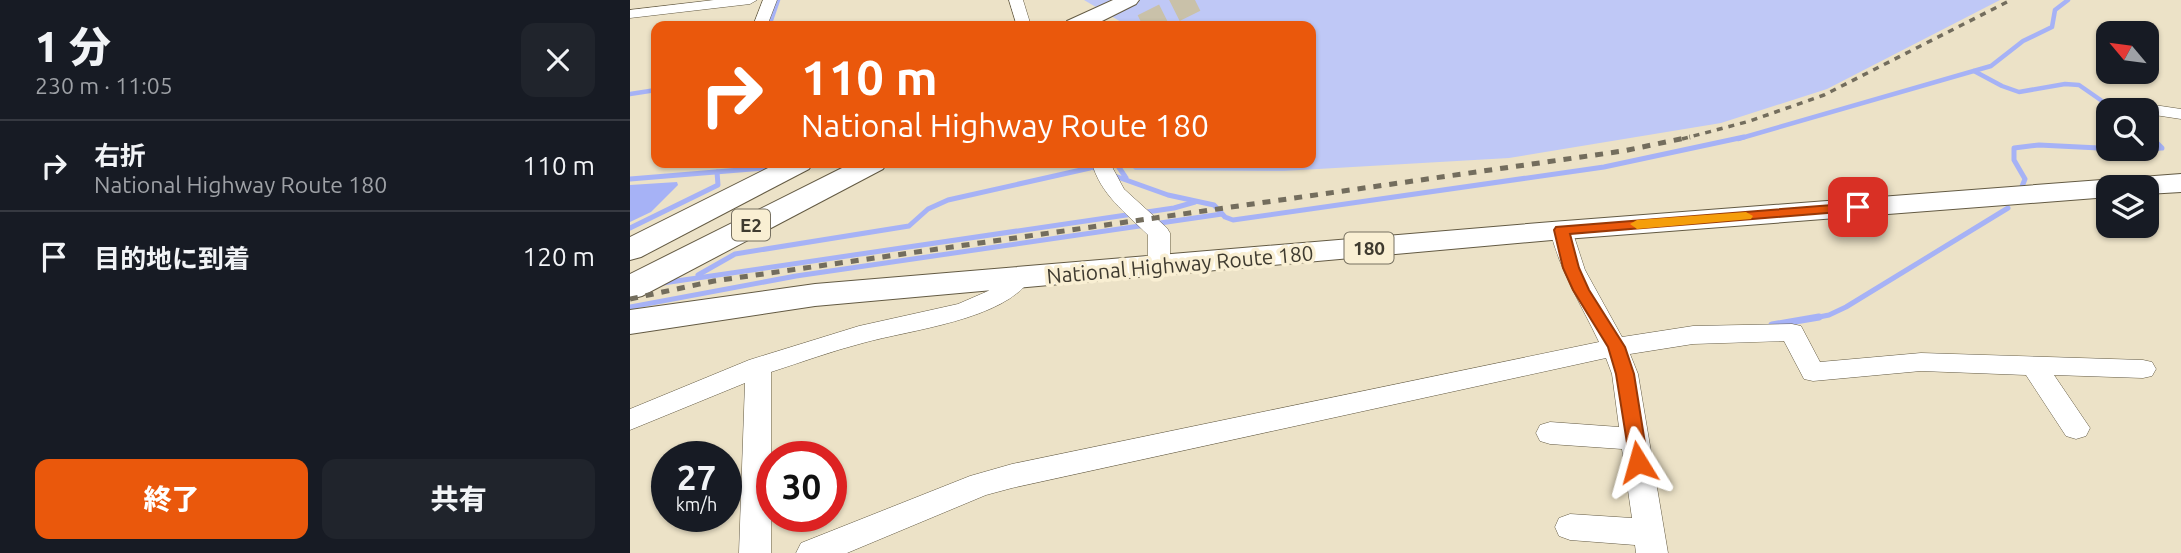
<!DOCTYPE html>
<html lang="ja">
<head>
<meta charset="utf-8">
<style>
	body { margin:0; font-family:Ubuntu,"Noto Sans JP",sans-serif; background:#20242c; color:#f1f3f6; height:100vh; display:flex; flex-direction:column; font-size:26px; white-space:nowrap }
	* { box-sizing:border-box; margin:0 }
	p { font-size:23px; color:#9ea1a6 }
	.icon { flex:none; width:38px; height:38px; fill:none; stroke:currentColor; stroke-width:2; stroke-linecap:round; stroke-linejoin:round }
	.map { position:relative; flex:1; overflow:hidden }
	.side { display:flex; flex-direction:column; background:#171b24; width:630px }
	.side>* { flex:none }
	.guide { position:absolute; left:21px; top:21px; width:665px; height:147px; border-radius:14px; box-shadow:0 2px 5px #0004; background:#ea580c; color:#fff; overflow:hidden }
	.needle { width:46px; rotate:299deg }
	.fabs { position:absolute; left:1466px; top:21px; display:grid; gap:14px }
	.fabs a { display:grid; place-items:center; width:63px; height:63px; border-radius:14px; background:#171b24; box-shadow:0 2px 5px #0004; font-size:35px }
	.speed { position:absolute; left:21px; top:441px; display:flex; gap:14px; font-size:35px; font-weight:700; text-align:center }
	.speed>* { display:grid; place-content:center; width:91px; height:91px; border-radius:50%; background:#171b24; box-shadow:0 2px 5px #0004; line-height:1 }
	.speed small { font-size:18px; font-weight:400 }
	.speed .limit { border:10px solid #d22; background:#fff; color:#111 }
	.pin { position:absolute; display:grid; place-items:center; width:60px; height:60px; color:#fff; margin:-30px; border-radius:14px; box-shadow:0 4px 10px #0006 }
	.me { position:absolute; width:77px; margin:-38px; rotate:352deg; stroke-linejoin:round; filter:drop-shadow(0 0 5px #0008) }
	.turn { display:flex; align-items:center; gap:24px; height:147px; padding:0 35px; font-size:32px }
	.turn .icon { width:91px; height:91px; stroke-width:2.5 }
	.turn b { display:block; font-size:49px; line-height:60px }
	.round { display:grid; place-items:center; flex:none; width:74px; height:74px; border-radius:14px; background:#20242c }
	.head { display:flex; align-items:center; justify-content:space-between; height:119px; padding:0 35px }
	h1 { font-size:42px; font-weight:800; line-height:52px }
	.primary-button { display:flex; gap:14px; margin-top:auto; padding:14px 35px }
	.primary-button a { flex:1; height:80px; border-radius:14px; background:#ea580c; color:#fff; font-size:28px; font-weight:800; line-height:80px; text-align:center }
	.primary-button a+a { background:#20242c; color:#f1f3f6 }
	ul { padding:0; list-style:none }
	li { display:flex; align-items:center; gap:21px; height:91px; padding:0 35px; border-top:2px solid #363941 }
	li div { flex:1 }
	li b { display:block; font-size:26px }
	li em { font-style:normal }
	main { display:flex; flex:1; min-height:0 }
	.map>svg:first-child { display:block }
</style>
</head>
<body>
<main>
<section class="side">
<div class="head"><div><h1>1 分</h1><p>230 m · 11:05</p></div><a class="round"><svg class="icon" aria-label="close" viewBox="0 0 24 24"><path d="M6 6l12 12M18 6L6 18"/></svg></a></div>
<ul>
<li><svg class="icon" aria-label="right" viewBox="0 0 24 24"><path d="M7 20v-9h11M14 6l5 5-5 5"/></svg><div><b>右折</b><p>National Highway Route 180</p></div><em>110 m</em></li>
<li><svg class="icon" aria-label="arrive" viewBox="0 0 24 24"><path d="M6 21V4h12l-3 4 3 4H6"/></svg><div><b>目的地に到着</b></div><em>120 m</em></li>
</ul>
<div class="primary-button"><a>終了</a><a>共有</a></div>
</section>
<div class="map">
<svg width="1551" height="553" viewBox="0 0 1551 553">
	<rect width="100%" height="100%" fill="#ece2c7"/>
	<path fill="#bfc8f6" d="M 454,0 L 1370,0 L 1197,89 L 1091,123 L 879,158 L 653,171 L 505,170 L 498,163 L 681,163 L 681,26 L 498,26 Z"/>
	<path fill="#a6b2f6" d="M 47,182 L 48,185 L 21,212 L 0,222 L 0,185 Z"/>
	<g fill="none" stroke-linecap="round" stroke-linejoin="round">
		<g stroke="#a6b2f6" stroke-width="4.5">
			<path d="M 139,26 L 148,0"/>
			<path d="M 1344,71 L 1372,86 L 1389,92 L 1435,84 L 1449,85 L 1485,110"/>
			<path d="M 0,94 L 26,90"/>
			<path d="M 1517,133 L 1523,139"/>
			<path d="M 1108,139 L 1361,66 L 1393,41 L 1422,27 L 1425,10 L 1438,0"/>
		</g>
		<g stroke="#a6b2f6" stroke-width="5">
			<path d="M 1510,149 L 1532,148 L 1521,137"/>
			<path d="M 451,163 L 469,170"/>
			<path d="M 486,163 L 496,178"/>
			<path d="M 482,175 L 538,195 L 584,205 L 595,217 L 603,220 L 974,167 L 1114,137"/>
			<path d="M 0,179 L 145,167"/>
			<path d="M 1391,189 L 1395,179 L 1384,160 L 1384,148 L 1409,145 L 1489,149"/>
			<path d="M 0,228 L 88,185 L 87,172"/>
			<path d="M 68,275 L 105,254 L 279,226 L 298,209 L 318,200 L 460,168"/>
			<path d="M 33,283 L 544,208 L 565,202"/>
			<path d="M 0,307 L 166,276 L 592,214"/>
			<path d="M 1179,319 L 1199,315 L 1216,307 L 1378,208"/>
		</g>
		<path stroke="#a6b2f6" stroke-width="7" d="M 1142,325 L 1189,317"/>
		<path stroke="#c9c1a9" stroke-width="24" stroke-dasharray="24 11" stroke-linecap="butt" d="M 513,26 L 565,0"/>
		<defs>
			<g id="minor">
				<path d="M 84,0 L 127,0 L 120,4 L 0,18 L 0,10 Z"/>
				<path d="M 133,0 L 147,0 L 137,26 L 123,26 Z"/>
				<path d="M 379,0 L 393,0 L 401,26 L 387,26 Z"/>
				<path d="M 1524,105 L 1551,109 L 1551,119 L 1518,114 L 1515,110 L 1518,106 Z"/>
				<path d="M 462,163 L 480,163 L 494,189 L 537,228 L 540,233 L 540,267 L 537,272 L 521,272 L 518,267 L 518,235 C 496,213 470,194 462,163 Z"/>
				<path d="M 931,224 L 939,225 L 942,230 L 955,270 L 992,337 L 1063,326 L 1162,324 L 1171,326 L 1190,362 L 1291,353 L 1513,360 L 1522,362 L 1526,369 L 1522,376 L 1513,378 L 1424,375 L 1460,428 L 1456,436 L 1446,439 L 1436,436 L 1396,375 L 1291,371 L 1183,381 L 1174,379 L 1154,341 L 1063,344 L 1000,354 L 1008,374 L 1038,553 L 1006,553 L 1005,545 L 940,540 L 929,536 L 925,527 L 929,518 L 940,514 L 1002,518 L 992,449 L 920,444 L 910,441 L 906,433 L 910,425 L 920,422 L 989,427 L 982,374 L 976,358 L 382,488 L 356,495 L 217,553 L 166,553 L 171,543 L 340,476 L 382,464 L 969,342 C 951,304 930,271 920,230 L 923,225 Z"/>
				<path d="M 390,271 L 398,273 L 401,278 C 375,320 279,330 233,343 C 202,351 172,362 141,372 L 141,553 L 109,553 L 115,383 L 0,430 L 0,409 L 119,360 L 229,326 L 328,304 L 358,291 L 382,273 Z"/>
			</g>
			<g id="highway">
				<path d="M 483,0 L 509,0 L 506,4 L 462,26 L 434,26 L 437,21 Z"/>
				<path d="M 148,163 L 183,163 L 179,169 L 11,257 L 0,260 L 0,237 Z"/>
				<path d="M 222,163 L 257,163 L 253,169 L 12,296 L 0,299 L 0,274 Z"/>
				<path d="M 1551,174 L 1551,192 L 1517,194 L 1517,187 L 1479,187 L 1479,197 L 922,240 L 185,306 L 0,334 L 0,310 L 185,284 L 922,222 Z"/>
			</g>
		</defs>
		<use href="#minor" stroke="#635a43" stroke-width="1"/>
		<use href="#highway" stroke="#635a43" stroke-width="2"/>
		<use href="#minor" fill="#fff" fill-rule="evenodd"/>
		<use href="#highway" fill="#fff" fill-rule="evenodd"/>
		<path stroke="#736d5d" stroke-width="3.5" stroke-dasharray="6 6" stroke-linecap="butt" d="M 1052,139 L 1120,121 L 1194,95 L 1381,0"/>
		<path stroke="#736d5d" stroke-width="5" stroke-dasharray="8 8" stroke-linecap="butt" d="M 0,299 L 84,281 L 993,151 L 1060,137"/>
	</g>
	<path fill="#ea580c" stroke="#983908" stroke-width="2" d="M 1228,203 L 1234,204 L 1236,207 L 1234,210 L 940,234 L 949,268 L 959,290 L 995,347 L 1004,374 L 1018,462 L 1015,468 L 1008,470 L 1001,468 L 986,374 L 978,347 L 943,290 L 933,268 L 924,230 L 926,227 Z"/>
	<path fill="#f59e0b" d="M 1116,212 L 1123,216 L 1121,219 L 1007,229 L 1000,224 L 1007,220 Z"/>
	<g text-anchor="middle" dominant-baseline="central" stroke-width="7" stroke-linejoin="round" paint-order="stroke">
		<g fill="#f9efd3" stroke="#777161" stroke-width="2">
			<rect x="102" y="209.5" width="38" height="31" rx="5"/>
			<rect x="714.5" y="232.5" width="49" height="31" rx="5"/>
		</g>
		<g font-size="19" font-weight="bold" fill="#3f3b30">
			<text x="121" y="225">E2</text>
			<text x="739" y="248">180</text>
		</g>
		<g font-size="21" fill="#3f3b30" stroke="#f9efd3">
			<text transform="translate(550 264) rotate(-5)">National Highway Route 180</text>
		</g>
	</g>
</svg>
<div class="fabs">
<a><svg class="needle" viewBox="-14 -14 28 28"><path d="M0-13l5 13h-10z" fill="#e53935"/><path d="M0 13l5-13h-10z" fill="#9ea1a6"/></svg></a>
<a><svg class="icon" aria-label="search" viewBox="0 0 24 24"><circle cx="10" cy="10" r="6"/><path d="M15 15l6 6"/></svg></a>
<a><svg class="icon" aria-label="layers" viewBox="0 0 24 24"><path d="M12 4l9 5-9 5-9-5zM3 14l9 5 9-5"/></svg></a>
</div>
<div class="speed"><div>27<small>km/h</small></div><div class="limit">30</div></div>
<div class="pin" style="left:1228px;top:207px;background:#d93025"><svg class="icon" aria-label="arrive" viewBox="0 0 24 24"><path d="M6 21V4h12l-3 4 3 4H6"/></svg></div>
<svg class="me" style="left:1008px;top:462px" viewBox="-20 -20 40 40"><path d="M0-17L14 15 0 8-14 15z" fill="#ea580c" stroke="#fff" stroke-width="4"/></svg>
<div class="guide">
<div class="turn"><svg class="icon" aria-label="right" viewBox="0 0 24 24"><path d="M7 20v-9h11M14 6l5 5-5 5"/></svg><div><b>110 m</b>National Highway Route 180</div></div>
</div>
</div>
</main>
</body>
</html>
